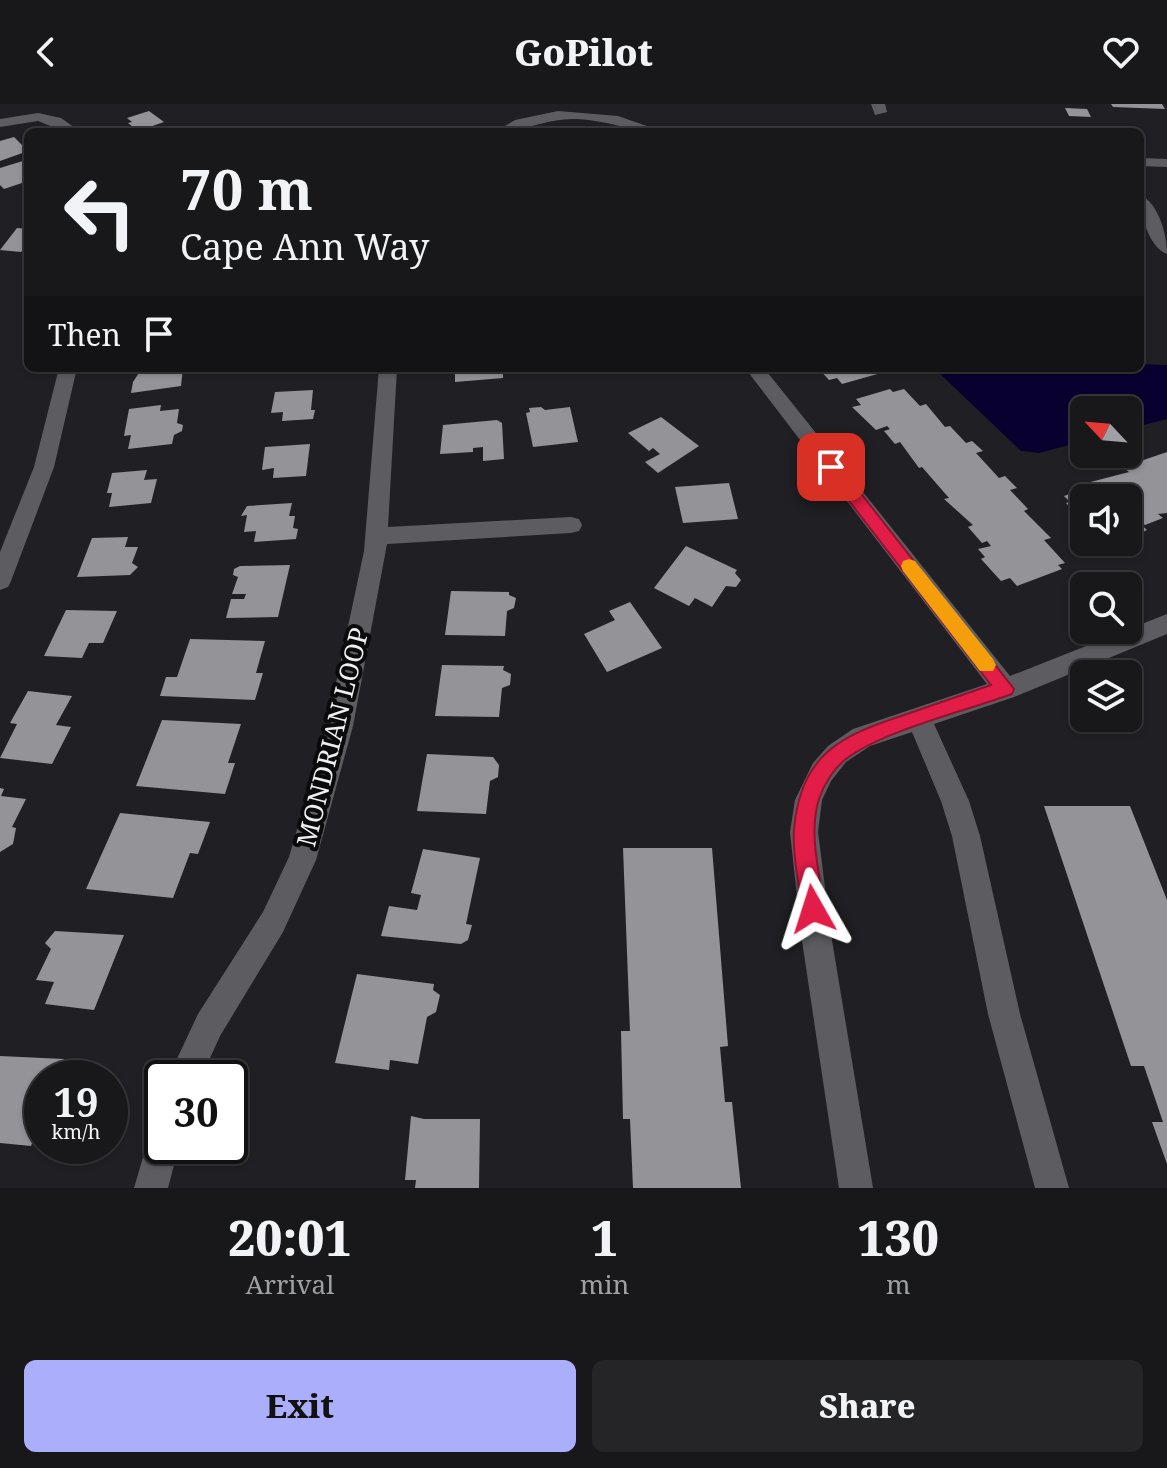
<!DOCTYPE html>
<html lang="en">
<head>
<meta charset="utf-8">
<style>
	body { margin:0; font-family:"Noto Serif",serif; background:#252528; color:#f1f3f6; height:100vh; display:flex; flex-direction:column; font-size:30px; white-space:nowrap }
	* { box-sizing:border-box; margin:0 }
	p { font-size:26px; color:#9fa0a3 }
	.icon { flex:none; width:44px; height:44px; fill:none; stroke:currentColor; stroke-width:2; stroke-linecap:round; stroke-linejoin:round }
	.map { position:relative; height:1084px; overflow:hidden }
	.details { display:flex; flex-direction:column; background:#18181b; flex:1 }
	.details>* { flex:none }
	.hud { position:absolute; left:24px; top:24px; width:1120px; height:244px; border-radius:12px; box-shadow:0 2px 6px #0004,0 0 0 2px #36373a; background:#18181b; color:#f1f3f6; overflow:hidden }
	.needle { width:52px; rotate:296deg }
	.fabs { position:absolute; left:1070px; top:292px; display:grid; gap:16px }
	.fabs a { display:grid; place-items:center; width:72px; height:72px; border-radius:12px; background:#18181b; box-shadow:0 2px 6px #0004,0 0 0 2px #36373a; font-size:40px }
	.speed { position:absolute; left:24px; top:956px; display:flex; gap:16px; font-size:40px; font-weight:700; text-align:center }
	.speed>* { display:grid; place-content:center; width:104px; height:104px; border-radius:50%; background:#18181b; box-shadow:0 2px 6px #0004,0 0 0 2px #36373a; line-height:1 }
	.speed small { font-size:20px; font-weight:400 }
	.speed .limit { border:4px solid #111; border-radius:12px; background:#fff; color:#111 }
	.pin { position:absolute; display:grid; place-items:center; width:68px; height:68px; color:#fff; margin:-34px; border-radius:16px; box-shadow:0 4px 12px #0006 }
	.me { position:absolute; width:88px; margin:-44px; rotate:354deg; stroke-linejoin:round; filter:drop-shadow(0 0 6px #0008) }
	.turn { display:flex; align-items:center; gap:28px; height:168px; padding:0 24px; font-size:36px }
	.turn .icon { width:104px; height:104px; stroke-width:2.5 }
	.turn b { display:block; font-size:56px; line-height:68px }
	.then { display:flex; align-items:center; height:76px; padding:0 24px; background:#0003; gap:16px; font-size:30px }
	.eta { display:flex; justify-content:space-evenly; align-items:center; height:136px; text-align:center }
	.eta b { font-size:48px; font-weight:800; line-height:56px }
	.button { display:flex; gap:16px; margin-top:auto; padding:16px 24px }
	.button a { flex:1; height:92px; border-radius:12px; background:#abaffb; color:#111; font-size:32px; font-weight:800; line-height:92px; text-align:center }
	.button a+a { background:#252528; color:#f1f3f6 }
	header { display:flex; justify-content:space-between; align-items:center; height:104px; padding:0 24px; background:#18181b; font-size:36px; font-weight:800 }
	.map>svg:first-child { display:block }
</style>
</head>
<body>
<header><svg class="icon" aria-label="back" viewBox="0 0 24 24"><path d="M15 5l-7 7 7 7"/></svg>GoPilot<svg class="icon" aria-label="heart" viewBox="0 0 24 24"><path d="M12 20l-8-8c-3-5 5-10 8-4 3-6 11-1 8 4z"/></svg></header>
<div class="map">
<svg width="1167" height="1084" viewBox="0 0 1167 1084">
	<rect width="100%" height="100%" fill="#202024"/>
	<path fill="#08002e" d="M 1140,260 L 1167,261 L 1167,315 L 1128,325 L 1128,306 L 1084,306 L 1084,337 L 1039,349 L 1021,347 L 934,264 L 1140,264 Z"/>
	<g fill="#939398">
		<path d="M 1111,0 L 1162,0 L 1165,5 L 1113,3 Z"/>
		<path d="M 1065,4 L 1087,5 L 1091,13 L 1069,12 Z"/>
		<path d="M 149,7 L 164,18 L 138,27 L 128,19 L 132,18 L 127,14 Z"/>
		<path d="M 14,33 L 28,47 L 0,57 L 0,37 Z"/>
		<path d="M 26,56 L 28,77 L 4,85 L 0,81 L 0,64 Z"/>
		<path d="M 17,124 L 28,125 L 28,140 L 21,148 L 0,146 Z"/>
		<path d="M 142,264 L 183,264 L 181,282 L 131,289 L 133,278 Z"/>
		<path d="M 455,264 L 503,264 L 503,274 L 455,278 Z"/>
		<path d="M 818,264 L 876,264 L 881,269 L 842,280 L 837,274 L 829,276 Z"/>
		<path d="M 890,285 L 893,288 L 904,285 L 920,302 L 926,300 L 945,323 L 950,322 L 966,339 L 972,337 L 983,347 L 976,349 L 999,374 L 1005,372 L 1017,384 L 1010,386 L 1028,405 L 1024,407 L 1051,434 L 1044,436 L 1065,459 L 1058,461 L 1062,465 L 1017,482 L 1010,474 L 1001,477 L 981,455 L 985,453 L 978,445 L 991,442 L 987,437 L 982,439 L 968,423 L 973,421 L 944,395 L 949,394 L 922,363 L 919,364 L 900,338 L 895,340 L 884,327 L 890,325 L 887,322 L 876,326 L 852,303 L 861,301 L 856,295 Z"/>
		<path d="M 313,286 L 311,306 L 315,306 L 313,315 L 282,317 L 283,308 L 271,309 L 275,288 Z"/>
		<path d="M 161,301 L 160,307 L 179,305 L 177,319 L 183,321 L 182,327 L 174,331 L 172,340 L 128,345 L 131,331 L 124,332 L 129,305 Z"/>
		<path d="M 541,303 L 545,306 L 570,303 L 578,338 L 533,343 L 526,309 L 530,308 L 529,304 Z"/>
		<path d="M 661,313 L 699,342 L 658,369 L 645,358 L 660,350 L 653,344 L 649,347 L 628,329 Z"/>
		<path d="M 497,316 L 502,319 L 504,355 L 483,357 L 483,343 L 473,344 L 473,348 L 440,350 L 443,321 Z"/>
		<path d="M 310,340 L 306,372 L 273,374 L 274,364 L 262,366 L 265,343 Z"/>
		<path d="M 1167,348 L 1167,409 L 1158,410 L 1163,414 L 1145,421 L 1137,417 L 1147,426 L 1138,430 L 1142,434 L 1119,442 L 1115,438 L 1128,438 L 1128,394 L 1084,394 L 1084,418 L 1066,399 L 1070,398 L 1064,392 L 1087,384 L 1083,380 L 1129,368 L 1123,363 Z"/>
		<path d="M 147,366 L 144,376 L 157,375 L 151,399 L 109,403 L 112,389 L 107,389 L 112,369 Z"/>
		<path d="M 729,379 L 738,415 L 683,419 L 675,383 Z"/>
		<path d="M 292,399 L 289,412 L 295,412 L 293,424 L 298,425 L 296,435 L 254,438 L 256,427 L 244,428 L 247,411 L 241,412 L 247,402 Z"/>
		<path d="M 128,433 L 125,443 L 138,443 L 132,459 L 138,463 L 130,471 L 77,473 L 92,434 Z"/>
		<path d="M 686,442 L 737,466 L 735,469 L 741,476 L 736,483 L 726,482 L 712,503 L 695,494 L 689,502 L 654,484 Z"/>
		<path d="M 290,461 L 278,513 L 226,514 L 231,495 L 244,495 L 246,490 L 232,490 L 238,473 L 233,471 L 234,465 L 240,462 Z"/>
		<path d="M 451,487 L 509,488 L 509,491 L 516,494 L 514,504 L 507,507 L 505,532 L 445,531 Z"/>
		<path d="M 630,498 L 662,544 L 607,568 L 584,530 L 615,516 L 609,507 Z"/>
		<path d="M 66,506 L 117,507 L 103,539 L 89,539 L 82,554 L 44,552 Z"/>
		<path d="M 190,535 L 265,537 L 256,569 L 263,569 L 255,596 L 160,592 L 166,573 L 177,573 Z"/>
		<path d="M 442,561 L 504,562 L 503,566 L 511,570 L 510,581 L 502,584 L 499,613 L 435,612 Z"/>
		<path d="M 28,587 L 72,592 L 56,621 L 71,623 L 52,660 L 0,654 L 17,620 L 10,619 Z"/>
		<path d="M 162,616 L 241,620 L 228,659 L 235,659 L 225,690 L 136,682 Z"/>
		<path d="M 427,650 L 493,653 L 499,661 L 498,673 L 490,677 L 486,710 L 417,707 Z"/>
		<path d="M 0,684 L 4,685 L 1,692 L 26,695 L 12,723 L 16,724 L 13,740 L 0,748 Z"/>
		<path d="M 1044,702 L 1130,702 L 1167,796 L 1167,1060 L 1152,1018 L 1163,1018 L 1144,962 L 1131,962 Z"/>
		<path d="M 120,709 L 210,718 L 198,750 L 190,749 L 173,794 L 86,785 Z"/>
		<path d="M 623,744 L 712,744 L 728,942 L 720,943 L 725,998 L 732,998 L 741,1084 L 633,1084 L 630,1015 L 623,1015 L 621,927 L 630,927 Z"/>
		<path d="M 423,745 L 480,754 L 466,820 L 472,821 L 468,836 L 461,840 L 381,832 L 389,802 L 417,806 L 421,791 L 411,789 Z"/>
		<path d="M 55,827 L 124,831 L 94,906 L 45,900 L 54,878 L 36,876 L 51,845 L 45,839 Z"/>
		<path d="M 357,870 L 434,880 L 433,886 L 440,891 L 436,908 L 427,913 L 418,960 L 390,956 L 389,966 L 335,959 Z"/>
		<path d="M 0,952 L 64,955 L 57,974 L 42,974 L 42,1012 L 31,1042 L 0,1039 Z"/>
		<path d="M 411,1012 L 424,1015 L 480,1015 L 479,1084 L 415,1084 L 416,1076 L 405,1076 Z"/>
	</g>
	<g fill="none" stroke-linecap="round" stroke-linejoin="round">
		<g fill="#5d5d61" fill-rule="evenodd">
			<path d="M 871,0 L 885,0 L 887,8 L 875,11 Z"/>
			<path d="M 558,7 L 618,12 L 664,28 C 634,28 606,16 576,15 C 547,14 523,28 495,28 L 515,16 Z"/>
			<path d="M 38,9 L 61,14 L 81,28 L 65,28 L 38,17 L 0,23 L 0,15 Z"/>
			<path d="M 1140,54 L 1167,55 L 1167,63 L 1140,62 Z"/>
			<path d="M 1140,91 C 1159,99 1167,132 1167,150 C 1148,143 1140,109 1140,91 Z"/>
			<path d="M 59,264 L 77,264 L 54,363 L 11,477 L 8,483 L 0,486 L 0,448 L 34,363 Z"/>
			<path d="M 379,264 L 397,264 L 388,423 L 571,413 L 579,415 L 582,421 L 579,427 L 571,429 L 387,440 L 353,622 L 316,756 L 283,828 L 220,932 L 201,974 L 168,974 L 198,910 L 263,808 L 289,753 L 327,622 L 364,447 Z"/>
			<path d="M 745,264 L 764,264 L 1010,572 L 1167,510 L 1167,530 L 1014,593 L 934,620 L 969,697 L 980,732 L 1020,910 L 1069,1084 L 1035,1084 L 988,910 L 952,732 L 941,697 L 912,628 L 870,642 L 846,658 L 831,677 L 822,696 L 818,728 L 831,830 L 873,1084 L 839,1084 L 801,830 L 790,728 L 795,696 L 813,659 L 828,642 L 853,625 L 987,580 Z"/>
			<path d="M 162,1024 L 162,1042 L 179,1042 L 168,1084 L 134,1084 L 150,1029 Z"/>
		</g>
	</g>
	<path fill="#e11d48" stroke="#92132f" stroke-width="2" d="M 831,357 L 837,359 L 1014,585 L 1012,590 C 966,607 882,627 846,655 C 834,664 824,680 819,695 C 808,729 820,770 824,805 L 821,812 L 813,816 L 805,812 L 802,805 C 799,779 792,750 794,725 C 801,650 840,632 904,611 C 933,601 962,591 991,581 L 826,367 L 824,363 Z"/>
	<path fill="#f59e0b" d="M 909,455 L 915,457 L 993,555 L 996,561 L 993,567 L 980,567 L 903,467 L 901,462 L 903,457 Z"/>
	<g text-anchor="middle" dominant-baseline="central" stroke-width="8" stroke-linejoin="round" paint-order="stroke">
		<g font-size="26" fill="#eeeff1" stroke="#0a0a0c">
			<text transform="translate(332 633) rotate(-76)">MONDRIAN LOOP</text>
		</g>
	</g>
</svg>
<div class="fabs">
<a><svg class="needle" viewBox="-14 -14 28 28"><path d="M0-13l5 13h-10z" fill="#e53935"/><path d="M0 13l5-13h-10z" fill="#9fa0a3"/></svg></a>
<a><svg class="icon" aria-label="sound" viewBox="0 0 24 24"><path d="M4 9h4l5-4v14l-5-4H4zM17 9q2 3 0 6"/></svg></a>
<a><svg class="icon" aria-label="search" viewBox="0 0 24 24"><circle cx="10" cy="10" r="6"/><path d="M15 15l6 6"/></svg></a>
<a><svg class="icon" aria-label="layers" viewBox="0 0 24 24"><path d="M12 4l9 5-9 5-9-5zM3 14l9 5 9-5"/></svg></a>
</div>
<div class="speed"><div>19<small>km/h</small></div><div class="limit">30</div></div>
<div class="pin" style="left:831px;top:363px;background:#d93025"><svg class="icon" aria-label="arrive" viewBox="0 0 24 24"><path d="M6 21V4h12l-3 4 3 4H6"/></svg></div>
<svg class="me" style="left:813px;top:805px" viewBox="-20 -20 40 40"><path d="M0-17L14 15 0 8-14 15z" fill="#e11d48" stroke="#fff" stroke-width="4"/></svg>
<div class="hud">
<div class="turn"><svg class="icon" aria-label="left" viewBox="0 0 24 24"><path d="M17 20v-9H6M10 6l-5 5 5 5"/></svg><div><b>70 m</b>Cape Ann Way</div></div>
<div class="then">Then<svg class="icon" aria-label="arrive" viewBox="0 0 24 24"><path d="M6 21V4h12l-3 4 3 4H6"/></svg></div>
</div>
</div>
<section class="details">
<div class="eta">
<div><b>20:01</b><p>Arrival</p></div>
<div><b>1</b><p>min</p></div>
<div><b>130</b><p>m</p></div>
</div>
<div class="button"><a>Exit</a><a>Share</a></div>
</section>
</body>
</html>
